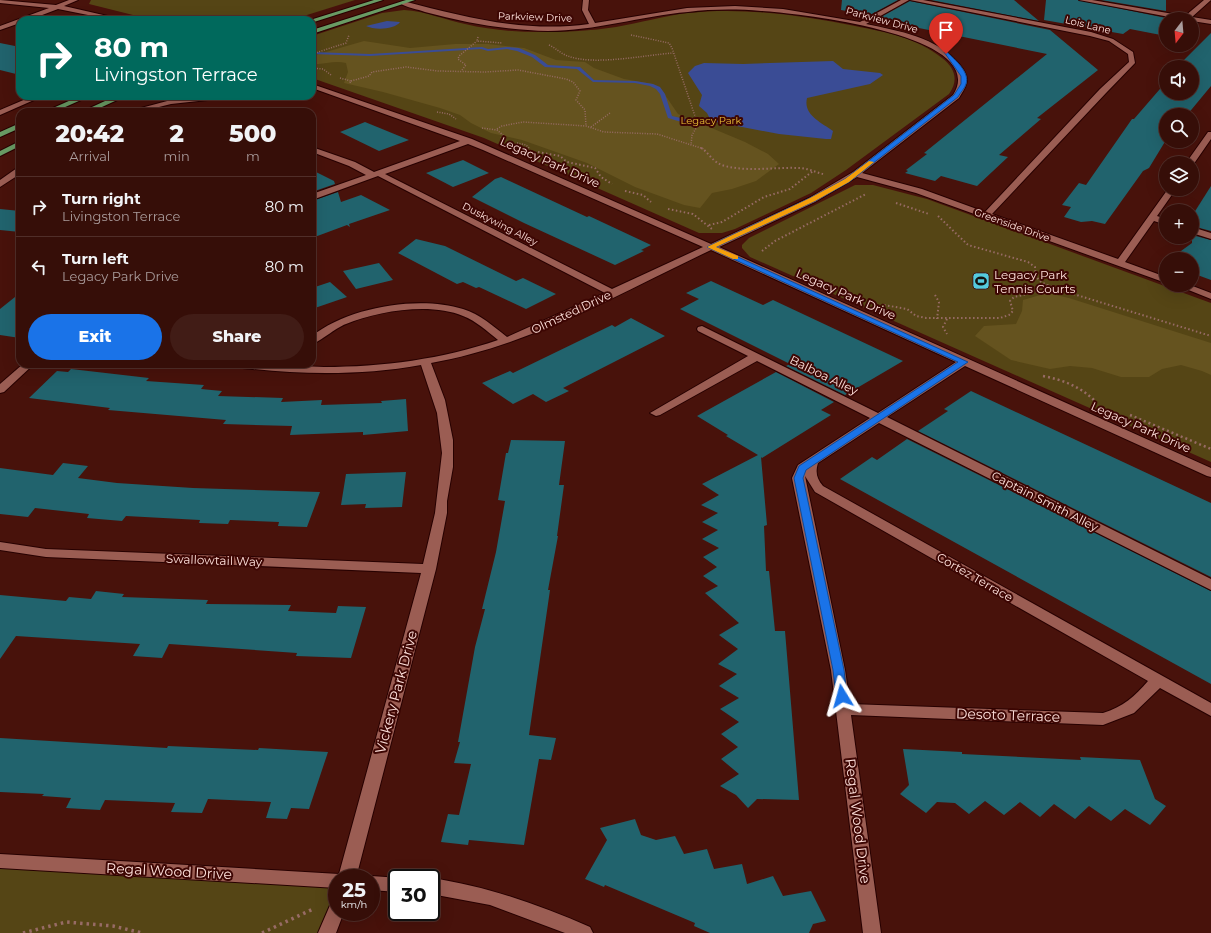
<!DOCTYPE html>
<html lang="en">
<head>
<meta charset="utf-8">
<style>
	body { margin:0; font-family:Montserrat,sans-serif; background:#411c16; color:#f1f3f6; height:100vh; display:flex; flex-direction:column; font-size:15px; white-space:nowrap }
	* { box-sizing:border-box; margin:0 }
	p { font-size:13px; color:#aa9c9c }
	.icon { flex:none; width:22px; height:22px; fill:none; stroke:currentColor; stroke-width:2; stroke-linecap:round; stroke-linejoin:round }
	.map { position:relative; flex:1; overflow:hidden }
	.details { position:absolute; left:16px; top:108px; width:300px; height:260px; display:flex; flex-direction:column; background:#360e08; border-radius:12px; box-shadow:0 4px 16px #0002,0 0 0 1px #502e29 }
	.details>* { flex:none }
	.guide { position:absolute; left:16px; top:16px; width:300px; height:84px; border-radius:12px; box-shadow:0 4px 16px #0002,0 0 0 1px #502e29; background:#00695c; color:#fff; overflow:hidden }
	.needle { width:26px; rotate:196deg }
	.fabs { position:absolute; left:1159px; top:12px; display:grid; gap:8px }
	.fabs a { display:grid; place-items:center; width:40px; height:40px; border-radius:50%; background:#360e08; box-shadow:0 4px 16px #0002,0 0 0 1px #502e29; font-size:20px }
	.speed { position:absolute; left:328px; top:869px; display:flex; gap:8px; font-size:20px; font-weight:700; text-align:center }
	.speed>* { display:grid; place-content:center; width:52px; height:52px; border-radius:50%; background:#360e08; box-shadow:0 4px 16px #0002,0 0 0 1px #502e29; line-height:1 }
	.speed small { font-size:10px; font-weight:400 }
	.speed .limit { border:2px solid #111; border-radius:6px; background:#fff; color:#111 }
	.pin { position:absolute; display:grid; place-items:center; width:34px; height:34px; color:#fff; margin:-41px -17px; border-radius:50% 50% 50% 0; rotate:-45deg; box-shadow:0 0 4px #0007 }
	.pin .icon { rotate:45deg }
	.me { position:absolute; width:44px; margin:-22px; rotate:352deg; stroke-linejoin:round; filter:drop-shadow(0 0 3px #0008) }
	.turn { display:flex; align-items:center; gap:14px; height:84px; padding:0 12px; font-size:18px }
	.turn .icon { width:52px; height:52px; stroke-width:2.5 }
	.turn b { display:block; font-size:28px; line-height:34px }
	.eta { display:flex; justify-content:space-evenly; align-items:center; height:68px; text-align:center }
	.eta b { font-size:24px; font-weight:800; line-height:28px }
	.primary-button { display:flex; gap:8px; margin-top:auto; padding:8px 12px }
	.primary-button a { flex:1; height:46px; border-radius:24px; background:#1a73e8; color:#fff; font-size:16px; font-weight:800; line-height:46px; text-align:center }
	.primary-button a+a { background:#411c16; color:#f1f3f6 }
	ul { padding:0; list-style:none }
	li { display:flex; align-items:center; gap:12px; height:60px; padding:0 12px; border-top:1px solid #502e29 }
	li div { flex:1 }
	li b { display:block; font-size:15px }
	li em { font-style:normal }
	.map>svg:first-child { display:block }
</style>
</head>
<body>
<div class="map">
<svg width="1211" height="933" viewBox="0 0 1211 933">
	<rect width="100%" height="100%" fill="#48120b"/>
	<g fill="#554515">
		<path d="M 91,0 L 355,0 L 291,20 L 153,20 L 89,4 Z"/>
		<path d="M 404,10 C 425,11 445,20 465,24 C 490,30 515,32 540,32 C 566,32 591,31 616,27 C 640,23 663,16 687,13 C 744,7 799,15 855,26 C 885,32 918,38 942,58 C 955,68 959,80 949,94 L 846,170 L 811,193 L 735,229 L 722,233 L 699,233 L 484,138 L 312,78 L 312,36 L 382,13 Z"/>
		<path d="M 855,185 L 873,185 L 927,199 L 1211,303 L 1211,462 L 750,257 L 742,248 L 742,245 L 749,238 Z"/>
		<path d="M 0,861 L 337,881 L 337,908 L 327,933 L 0,933 Z"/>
	</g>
	<g fill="#65531f">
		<path d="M 364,41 L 410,48 L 455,44 L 488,44 L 524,48 L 556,60 L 585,62 L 594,68 L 624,79 L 653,84 L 661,89 L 678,114 L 745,142 L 768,154 L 779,164 L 756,181 L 732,189 L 712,193 L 700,208 L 684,205 L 635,187 L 587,163 L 522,140 L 491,133 L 471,123 L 460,115 L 440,108 L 383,92 L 344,83 L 348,72 L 346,63 C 334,60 324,65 312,64 L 312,56 Z"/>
		<path d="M 1047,293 L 1069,298 L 1211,343 L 1211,375 L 1202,371 L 1181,365 L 1162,369 L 1149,377 L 1121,377 L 1092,368 L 1070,366 L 1050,369 L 1011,360 L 975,336 L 984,326 L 1016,324 L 1022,311 L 1023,300 Z"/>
	</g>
	<g fill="#3a4c95">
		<path d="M 387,21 L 400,22 C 394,30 374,30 366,26 Z"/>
		<path d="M 833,61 L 843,69 L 880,73 L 883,75 L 870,84 L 807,98 C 803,115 821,122 833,131 L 831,139 L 826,139 L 779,134 L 711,121 L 707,113 L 699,106 L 702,95 L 688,73 L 695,66 L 704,63 L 743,64 Z"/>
	</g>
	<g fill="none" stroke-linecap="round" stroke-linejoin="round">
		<path fill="#3a4c95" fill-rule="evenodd" d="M 482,47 L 488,49 L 507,47 L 519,48 L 535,55 L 548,65 L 580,67 L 594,80 L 635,81 L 653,84 L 660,87 L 665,94 L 672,116 L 694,121 L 711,119 L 714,121 C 700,129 682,122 668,118 L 660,94 L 656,89 L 650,86 L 635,83 L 593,82 L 577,69 L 545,67 L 532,57 L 517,51 L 507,49 L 488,51 L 481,49 L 370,56 L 312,54 L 312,52 L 370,54 Z"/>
	</g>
	<g fill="#21636d">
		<path d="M 842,0 L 898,0 L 870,15 L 841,10 Z"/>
		<path d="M 931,0 L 1014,0 L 1039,21 Z"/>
		<path d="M 1046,0 L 1078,0 L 1166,18 L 1166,36 L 1130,29 L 1123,34 L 1044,20 Z"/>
		<path d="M 1101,0 L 1166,0 L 1166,11 Z"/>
		<path d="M 910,1 L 1050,30 L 1098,70 L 1037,118 L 1041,119 L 999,155 L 1008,157 L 977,186 L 941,176 L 935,181 L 905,173 L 908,171 L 906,170 L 927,154 L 924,153 L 1047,54 L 899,24 L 902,22 L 881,17 Z"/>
		<path d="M 1211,33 L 1211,86 L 1187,115 L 1166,115 L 1166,140 L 1149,168 L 1143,171 L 1105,224 L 1092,221 L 1081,222 L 1064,217 L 1071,207 L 1062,205 L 1079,183 L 1086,185 L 1132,119 L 1134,119 L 1166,82 L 1166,93 L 1192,93 L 1192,67 L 1177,67 Z"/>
		<path d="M 0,43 L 20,47 L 20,75 L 0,70 Z"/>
		<path d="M 365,122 L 409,140 L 379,151 L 340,132 Z"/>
		<path d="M 463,160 L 489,173 L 453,187 L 426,173 Z"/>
		<path d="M 312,170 L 334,181 L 335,184 L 312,192 Z"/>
		<path d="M 501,177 L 587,217 L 589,216 L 651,245 L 641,250 L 644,251 L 615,265 L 524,223 L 472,197 L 495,179 Z"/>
		<path d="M 1211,186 L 1211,231 L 1192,226 L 1192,216 Z"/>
		<path d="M 338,192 L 341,202 L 361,195 L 390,210 L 349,224 L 350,227 L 347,225 L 312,238 L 312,201 Z"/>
		<path d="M 0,209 L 20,211 L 20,232 L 0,230 Z"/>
		<path d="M 1192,235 L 1211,240 L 1211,280 L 1192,273 L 1192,259 L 1170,259 L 1192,243 Z"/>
		<path d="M 416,239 L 445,246 L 516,281 L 523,278 L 556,294 L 526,309 L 479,287 L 476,288 L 463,282 L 457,284 L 398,253 Z"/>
		<path d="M 379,263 L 393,280 L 356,289 L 343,271 Z"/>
		<path d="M 711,281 L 763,305 L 773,300 L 903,361 L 845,395 L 786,366 L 790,364 L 680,309 L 699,299 L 686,293 Z"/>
		<path d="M 330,282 L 347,297 L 312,309 L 312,288 Z"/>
		<path d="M 20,293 L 20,338 L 0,335 L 0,309 Z"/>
		<path d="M 631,318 L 665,336 L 563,388 L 569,391 L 546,402 L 533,394 L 513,404 L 482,383 L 510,371 L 513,373 L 612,325 L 615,327 Z"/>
		<path d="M 71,369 L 149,378 L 146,381 L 204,385 L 201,389 L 222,391 L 218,396 L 283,398 L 281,402 L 322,400 L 321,405 L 382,403 L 381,401 L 406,399 L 408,431 L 363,435 L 363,432 L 290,435 L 292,426 L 223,424 L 226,420 L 108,410 L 110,408 L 29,398 L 57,371 L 68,372 Z"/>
		<path d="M 776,372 L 834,402 L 821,410 L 831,415 L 762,458 L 761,457 L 767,525 L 764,526 L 766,571 L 769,571 L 775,631 L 785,631 L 799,800 L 757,799 L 748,808 L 736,795 L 720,786 L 739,774 L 721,759 L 738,747 L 721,734 L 739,722 L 720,709 L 739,698 L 719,686 L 737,674 L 718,664 L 738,649 L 719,635 L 739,623 L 705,593 L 718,586 L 703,576 L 717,567 L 703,557 L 719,548 L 702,539 L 718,530 L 702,522 L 718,513 L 701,505 L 719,495 L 702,484 L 758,455 L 726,436 L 728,435 L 697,416 Z"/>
		<path d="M 971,391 L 1211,503 L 1211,577 L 918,431 L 948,411 L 944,409 Z"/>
		<path d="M 907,439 L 1211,591 L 1211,684 L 840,479 L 872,457 L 877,460 Z"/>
		<path d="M 511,440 L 565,441 L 559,485 L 564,485 L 557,536 L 558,536 L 548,590 L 550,590 L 529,735 L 556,738 L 551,760 L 539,759 L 524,845 L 469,840 L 468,845 L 441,842 L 448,814 L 459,815 L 471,764 L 454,763 L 460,742 L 458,742 L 475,647 L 485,609 L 482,609 L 496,552 L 505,501 L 498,500 L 506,453 L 508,453 Z"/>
		<path d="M 63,463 L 88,466 L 78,478 L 117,483 L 193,488 L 320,492 L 307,527 L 278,526 L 279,522 L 230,520 L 228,524 L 199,523 L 200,520 L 126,516 L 122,521 L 87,518 L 89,514 L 35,508 L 28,517 L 0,514 L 0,468 L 53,475 Z"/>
		<path d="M 406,472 L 402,507 L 365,508 L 366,504 L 341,505 L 346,474 Z"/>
		<path d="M 96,591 L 124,594 L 122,597 L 208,600 L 206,604 L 291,605 L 288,611 L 336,613 L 338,606 L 366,607 L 351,658 L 296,656 L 297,653 L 169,644 L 162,658 L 133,656 L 140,644 L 16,636 L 0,659 L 0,595 L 66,601 L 69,597 L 91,599 Z"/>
		<path d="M 0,738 L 167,748 L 168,746 L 258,750 L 259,748 L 328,752 L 309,809 L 291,808 L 287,819 L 266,818 L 271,802 L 208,799 L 202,813 L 171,812 L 175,803 L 105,800 L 100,810 L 66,808 L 71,798 L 42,796 L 44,794 L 0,792 Z"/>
		<path d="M 903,749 L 962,752 L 962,754 L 1081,760 L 1080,757 L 1140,760 L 1155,799 L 1166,806 L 1150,825 L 1125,809 L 1111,821 L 1089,806 L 1075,819 L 1054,804 L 1040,817 L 1020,802 L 1004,815 L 985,801 L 969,814 L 955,803 L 937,802 L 926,813 L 900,794 L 909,785 Z"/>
		<path d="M 635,819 L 641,835 L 656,840 L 675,836 L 684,854 L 707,849 L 714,869 L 742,864 L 747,884 L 773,876 L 783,896 L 811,891 L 826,921 L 813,924 L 809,933 L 710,933 L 694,926 L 695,923 L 605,885 L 604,887 L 585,879 L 607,840 L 600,828 Z"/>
	</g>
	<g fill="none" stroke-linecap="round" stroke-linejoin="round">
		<defs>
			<g id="minor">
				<path d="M 0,0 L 56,5 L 69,0 L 78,0 L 64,6 L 125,20 L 113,20 L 58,9 L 29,20 L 20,20 L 20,23 L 0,30 L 0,26 L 49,8 L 0,3 Z"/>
				<path d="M 583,0 L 589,0 L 588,10 L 595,23 L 687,8 L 735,6 L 783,9 L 860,22 L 901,0 L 909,0 L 866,24 C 899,31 937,37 959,64 C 963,69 967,74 967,81 C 966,87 962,93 959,98 L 862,173 L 922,189 L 985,212 L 1100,89 L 1129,62 L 1128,54 L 1109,41 L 1090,36 L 910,0 L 923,0 L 1091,32 L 1113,39 L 1133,52 L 1135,63 L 1106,93 L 992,214 L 1118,259 L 1168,189 L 1176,189 L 1157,216 L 1166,219 L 1166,225 L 1154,221 L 1125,262 L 1166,277 L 1166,283 L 916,193 L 857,177 L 815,202 L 719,247 L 1211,468 L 1211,477 L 1207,476 L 965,366 L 887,417 L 1211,579 L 1211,590 L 879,423 L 818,463 C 815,473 817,479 823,486 L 1211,703 L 1211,716 L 1160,688 L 1134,713 L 1103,725 L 851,715 L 881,933 L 863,933 L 831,670 L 792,478 L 798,465 L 870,418 L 757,361 L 660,415 L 656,416 L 650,413 L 748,356 L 698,331 L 697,329 L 698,327 L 702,326 L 878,413 L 956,362 L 711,250 C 620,293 530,346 431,363 L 445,400 L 453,440 L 453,467 L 447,501 L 447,513 L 436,569 L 356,878 L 337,878 L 337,888 L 0,868 L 0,854 L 339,874 L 421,573 L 46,557 L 0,550 L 0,542 L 46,549 L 423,564 L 435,513 L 442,453 L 437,413 L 421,365 C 366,375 308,375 253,369 C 246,368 234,369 230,364 C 261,364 293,366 324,367 C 382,367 443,359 498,340 C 487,331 476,321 463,316 C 431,302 377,311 346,324 C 335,328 320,342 312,344 L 312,336 C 348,307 419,295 463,309 C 480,314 493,326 507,337 L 605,293 L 378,176 L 312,200 L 312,194 L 366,175 L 349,166 L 312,152 L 312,147 L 355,162 L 374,172 L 460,141 L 312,88 L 312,84 L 472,139 L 711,244 L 809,198 L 853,172 L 953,95 C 992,34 794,13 761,11 C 737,9 712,9 688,12 C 641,16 595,31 548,31 C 506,30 465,23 425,12 C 418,9 406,8 400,3 L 403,1 C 465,17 524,33 589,24 L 582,10 ZM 468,144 L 483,150 L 703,247 L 612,289 L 385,174 ZM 805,476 L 815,492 L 1148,681 C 1135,696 1123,707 1103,713 L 850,704 L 845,670 Z"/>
				<path d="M 1079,0 L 1092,0 L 1185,16 L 1204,0 L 1211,0 L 1192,17 L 1211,20 L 1211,24 L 1192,21 L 1192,19 L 1180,19 Z"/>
				<path d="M 33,96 L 43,96 L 0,115 L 0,110 Z"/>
				<path d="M 206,96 L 230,96 L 226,98 L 171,104 L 139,112 L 126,112 L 171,100 Z"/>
				<path d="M 1208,132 L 1211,132 L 1211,139 L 1193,165 L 1192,163 L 1186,163 Z"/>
				<path d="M 17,168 L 20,168 L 20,174 L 0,187 L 0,180 Z"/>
				<path d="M 1192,227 L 1211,233 L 1211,239 L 1192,233 Z"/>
				<path d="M 1176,285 L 1190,285 L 1211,293 L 1211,299 Z"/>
				<path d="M 23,364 L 34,364 L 4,392 L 0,393 L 0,384 Z"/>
				<path d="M 371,876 L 401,878 L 397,878 L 397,892 L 371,890 L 371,878 L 365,878 Z"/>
				<path d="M 431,878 C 487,886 539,905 590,927 L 593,933 L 565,933 L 490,905 L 431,894 Z"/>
				<path d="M 337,900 L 337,912 L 344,912 L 336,933 L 318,933 L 331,903 Z"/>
			</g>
			<g id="major">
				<path d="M 374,0 L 383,0 L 314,22 L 312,23 L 312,20 L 310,20 Z"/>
				<path d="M 406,0 L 415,0 L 312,34 L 312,30 Z"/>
				<path d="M 80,96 L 90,96 L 54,112 L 44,112 Z"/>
				<path d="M 116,96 L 126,96 L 91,112 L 81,112 Z"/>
				<path d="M 20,123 L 20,128 L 0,137 L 0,132 Z"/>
				<path d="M 20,141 L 20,146 L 0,156 L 0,151 Z"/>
			</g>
		</defs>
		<use href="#minor" stroke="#270100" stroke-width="2"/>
		<use href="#major" stroke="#270100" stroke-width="2"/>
		<g stroke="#976b65" stroke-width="1.5" stroke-dasharray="1 1.5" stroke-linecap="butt">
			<path d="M 631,35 L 669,43 L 672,48 L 698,125 L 692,135 L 691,145"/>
			<path d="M 478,37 L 477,41 L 502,43"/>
			<path d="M 549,45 C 556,48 561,54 568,56 C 594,66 645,55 673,53"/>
			<path d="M 312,54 L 346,43 L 349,35"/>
			<path d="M 312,68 L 323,69 L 331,75"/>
			<path d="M 462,70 L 466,65 L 458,59 L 459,56 L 477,41"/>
			<path d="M 340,78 L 351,81 L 349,84"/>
			<path d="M 351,81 L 369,76 L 372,72 L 406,67 L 438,71 L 485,72 L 518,70 L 566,79 L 573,82 L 580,91 L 576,100 L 585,110 L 586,126"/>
			<path d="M 437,112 L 449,114 L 456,119"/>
			<path d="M 591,127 L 610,113"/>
			<path d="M 482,128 L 497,130 L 504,136 L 501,138"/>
			<path d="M 497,129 L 502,126 L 523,122 L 586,126 L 604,132 L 657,134 L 704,149"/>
			<path d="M 517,143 L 526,145 L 530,149"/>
		</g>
		<g stroke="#976b65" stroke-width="2" stroke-dasharray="1.5 2.5" stroke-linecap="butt">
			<path d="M 701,148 C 708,151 712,163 725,166 C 749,172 775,167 799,168 C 807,168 815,172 823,174"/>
			<path d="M 538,152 L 560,156 L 567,162 L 595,168 L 601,177 L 612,184"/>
			<path d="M 625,191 L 643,195 L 651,202"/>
			<path d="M 896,203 L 929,214"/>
			<path d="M 668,209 L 693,214 L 712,229"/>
			<path d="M 938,216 L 968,245 L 1028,262 L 1035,267 C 1035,283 1044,283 1057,289 L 1211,336"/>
			<path d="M 709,225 L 722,222 L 764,197 L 790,189 L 813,171"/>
			<path d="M 762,251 L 775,241 L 866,194"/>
			<path d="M 935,295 L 939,302 L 937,319"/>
			<path d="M 884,305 L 907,309 L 916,316 L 926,318 L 1000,318 L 1009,315 L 1013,311 L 1010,301 L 1014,297 L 1032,293 L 1048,285"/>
			<path d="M 947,319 L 943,327 L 947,334"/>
		</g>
		<g stroke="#976b65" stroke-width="2.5" stroke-dasharray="2 3" stroke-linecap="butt">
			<path d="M 1043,376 C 1063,380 1079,386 1094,400"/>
			<path d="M 1130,415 L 1211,449"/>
		</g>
		<g stroke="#976b65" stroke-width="3.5" stroke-dasharray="2.5 4" stroke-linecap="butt">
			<path d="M 23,933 L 66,922 L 113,926 L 142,933"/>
			<path d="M 262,933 L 313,909"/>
		</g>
		<use href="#minor" fill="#9b5d53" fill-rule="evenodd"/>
		<use href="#major" fill="#699b64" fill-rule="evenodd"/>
	</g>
	<path fill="#1a73e8" stroke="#114b97" d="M 944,52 L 947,52 C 955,60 970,72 966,84 C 965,88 960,93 958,97 L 849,182 L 815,201 L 716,247 L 968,362 L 806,470 L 803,478 L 844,670 L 847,696 L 846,699 L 838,699 L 836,696 L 833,670 L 794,478 L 799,466 L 958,362 L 707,247 L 810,198 L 845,179 L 954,95 L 961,84 L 961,76 Z"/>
	<path fill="#f59e0b" d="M 869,161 L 874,162 L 849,182 L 815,201 L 716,247 L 738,256 L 738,259 L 733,259 L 707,247 L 810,198 L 845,179 Z"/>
	<defs>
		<symbol id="stadium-square" viewBox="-11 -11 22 22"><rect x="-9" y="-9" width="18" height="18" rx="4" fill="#54cade" stroke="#3d0603"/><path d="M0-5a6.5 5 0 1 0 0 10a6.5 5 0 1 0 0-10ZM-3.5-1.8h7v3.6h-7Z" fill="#111"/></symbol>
	</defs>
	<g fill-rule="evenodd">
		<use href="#stadium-square" x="971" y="271" width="20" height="20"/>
	</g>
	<g text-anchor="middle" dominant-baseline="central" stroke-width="4" stroke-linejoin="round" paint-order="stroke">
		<g font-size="10" fill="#fee0db" stroke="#3d0603">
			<text transform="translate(535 17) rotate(2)">Parkview Drive</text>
			<text transform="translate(882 20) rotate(15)">Parkview Drive</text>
			<text transform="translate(1088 25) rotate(14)">Lois Lane</text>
			<text transform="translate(500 224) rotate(27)">Duskywing Alley</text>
			<text transform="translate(1012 225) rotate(20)">Greenside Drive</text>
		</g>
		<g font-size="10" fill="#ebc038" stroke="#3d0603">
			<text x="711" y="120">Legacy Park</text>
		</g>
		<g font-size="12" fill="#fee0db" stroke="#3d0603">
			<text transform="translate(550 162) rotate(24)">Legacy Park Drive</text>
			<text transform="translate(846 294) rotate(24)">Legacy Park Drive</text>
			<text transform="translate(571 312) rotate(-25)">Olmsted Drive</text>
			<text transform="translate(824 375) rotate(26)">Balboa Alley</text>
			<text transform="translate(1141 427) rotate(24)">Legacy Park Drive</text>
			<text transform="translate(1045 501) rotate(27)">Captain Smith Alley</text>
			<text transform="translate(214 560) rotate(2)">Swallowtail Way</text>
			<text transform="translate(975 577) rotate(30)">Cortez Terrace</text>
		</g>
		<g font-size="12" fill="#fee0db" stroke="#3d0603" text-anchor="start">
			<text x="994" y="274">Legacy Park<tspan x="994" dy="14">Tennis Courts</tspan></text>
		</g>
		<g font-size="14" fill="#fee0db" stroke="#3d0603">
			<text transform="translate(396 692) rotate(-75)">Vickery Park Drive</text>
			<text transform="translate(1008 715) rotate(2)">Desoto Terrace</text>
			<text transform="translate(858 821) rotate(83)">Regal Wood Drive</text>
			<text transform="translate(169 871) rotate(3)">Regal Wood Drive</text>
		</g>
	</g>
</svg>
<div class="fabs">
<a><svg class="needle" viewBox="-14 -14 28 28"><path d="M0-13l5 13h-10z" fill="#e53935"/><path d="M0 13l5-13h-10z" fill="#aa9c9c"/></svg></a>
<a><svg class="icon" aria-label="sound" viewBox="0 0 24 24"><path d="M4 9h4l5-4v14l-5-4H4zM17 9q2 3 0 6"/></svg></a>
<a><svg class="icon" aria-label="search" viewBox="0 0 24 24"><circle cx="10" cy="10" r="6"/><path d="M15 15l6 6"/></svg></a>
<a><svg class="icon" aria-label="layers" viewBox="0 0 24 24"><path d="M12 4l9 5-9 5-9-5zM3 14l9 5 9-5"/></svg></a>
<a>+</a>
<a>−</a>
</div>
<div class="speed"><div>25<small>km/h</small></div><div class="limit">30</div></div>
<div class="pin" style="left:946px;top:54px;background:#d93025"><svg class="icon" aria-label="arrive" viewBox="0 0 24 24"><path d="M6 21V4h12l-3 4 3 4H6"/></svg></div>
<svg class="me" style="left:842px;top:696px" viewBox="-20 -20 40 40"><path d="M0-17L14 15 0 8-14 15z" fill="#1a73e8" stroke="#fff" stroke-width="4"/></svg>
<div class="guide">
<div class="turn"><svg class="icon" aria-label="right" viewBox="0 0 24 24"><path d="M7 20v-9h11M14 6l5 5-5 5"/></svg><div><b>80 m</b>Livingston Terrace</div></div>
</div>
<section class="details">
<div class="eta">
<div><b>20:42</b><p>Arrival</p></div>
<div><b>2</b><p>min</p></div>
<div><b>500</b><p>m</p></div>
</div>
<ul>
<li><svg class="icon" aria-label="right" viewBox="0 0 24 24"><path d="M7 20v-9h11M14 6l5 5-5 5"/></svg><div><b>Turn right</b><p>Livingston Terrace</p></div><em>80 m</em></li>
<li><svg class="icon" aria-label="left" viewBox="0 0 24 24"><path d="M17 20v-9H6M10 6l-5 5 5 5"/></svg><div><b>Turn left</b><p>Legacy Park Drive</p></div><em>80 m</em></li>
</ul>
<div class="primary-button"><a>Exit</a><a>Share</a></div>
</section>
</div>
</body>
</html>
